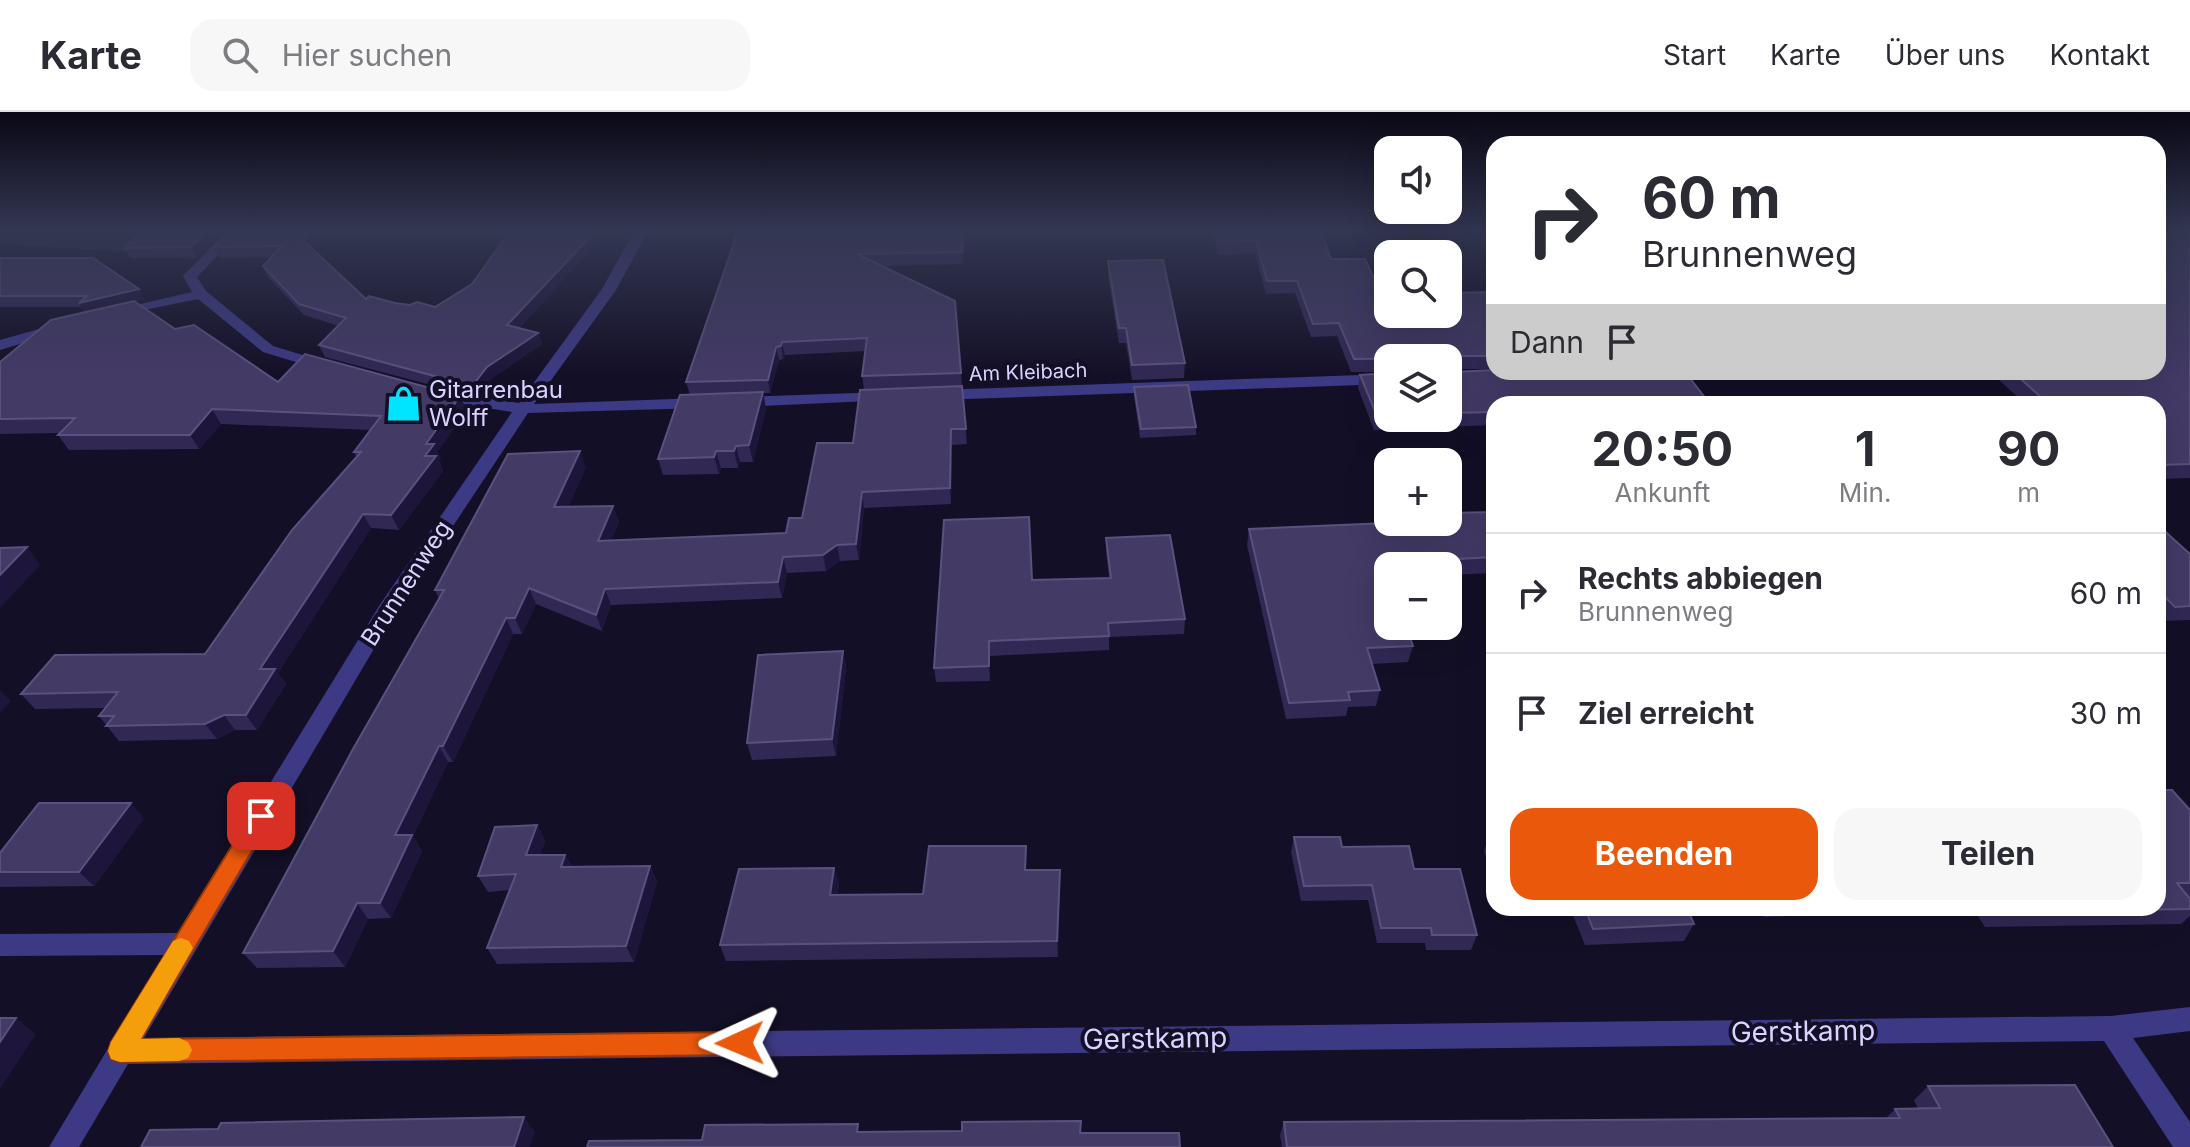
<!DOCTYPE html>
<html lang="de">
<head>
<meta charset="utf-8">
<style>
	body { margin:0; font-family:Inter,sans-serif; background:#f7f7f7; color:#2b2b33; height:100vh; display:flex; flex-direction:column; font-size:30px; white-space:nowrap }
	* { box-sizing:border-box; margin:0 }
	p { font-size:26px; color:#7c7c81 }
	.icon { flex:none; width:44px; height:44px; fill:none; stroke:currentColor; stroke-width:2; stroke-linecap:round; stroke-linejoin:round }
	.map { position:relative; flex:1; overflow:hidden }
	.drawer { position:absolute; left:1486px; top:284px; width:680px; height:520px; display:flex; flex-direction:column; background:#fff; border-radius:24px; box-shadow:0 8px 32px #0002 }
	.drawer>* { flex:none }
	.guide { position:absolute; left:1486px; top:24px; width:680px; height:244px; border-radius:24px; box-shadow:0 8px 32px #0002; background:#fff; color:#2b2b33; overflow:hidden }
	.fabs { position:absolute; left:1374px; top:24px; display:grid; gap:16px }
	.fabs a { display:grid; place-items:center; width:88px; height:88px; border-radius:16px; background:#fff; box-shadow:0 8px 32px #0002; font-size:40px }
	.pin { position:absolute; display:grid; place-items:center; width:68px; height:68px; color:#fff; margin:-34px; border-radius:16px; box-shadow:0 4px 12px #0006 }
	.me { position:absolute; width:88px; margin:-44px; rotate:269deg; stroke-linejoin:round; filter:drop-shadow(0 0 6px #0008) }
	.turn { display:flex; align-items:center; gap:28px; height:168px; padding:0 24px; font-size:36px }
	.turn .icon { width:104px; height:104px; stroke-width:2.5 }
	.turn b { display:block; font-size:56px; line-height:68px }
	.then { display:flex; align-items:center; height:76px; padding:0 24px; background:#0003; gap:16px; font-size:30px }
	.eta { display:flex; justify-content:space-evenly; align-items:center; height:136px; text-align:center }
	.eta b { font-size:48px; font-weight:700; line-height:56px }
	.cta { display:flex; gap:16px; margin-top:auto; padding:16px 24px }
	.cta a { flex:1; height:92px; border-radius:24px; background:#ea580c; color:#fff; font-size:32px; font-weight:700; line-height:92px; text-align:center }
	.cta a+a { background:#f7f7f7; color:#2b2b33 }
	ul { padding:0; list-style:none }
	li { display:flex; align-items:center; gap:24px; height:120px; padding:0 24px; border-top:2px solid #e1e1e2 }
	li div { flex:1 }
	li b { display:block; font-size:30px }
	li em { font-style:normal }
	header { display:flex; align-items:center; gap:48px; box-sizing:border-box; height:112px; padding:0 40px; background:#fff; border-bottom:2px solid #e1e1e2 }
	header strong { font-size:38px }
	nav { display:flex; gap:44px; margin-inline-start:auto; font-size:28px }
	.search { width:560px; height:72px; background:#f7f7f7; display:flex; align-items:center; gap:20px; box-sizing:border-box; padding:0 28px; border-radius:24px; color:#7c7c81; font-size:30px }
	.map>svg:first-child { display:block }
</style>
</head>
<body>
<header>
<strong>Karte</strong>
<div class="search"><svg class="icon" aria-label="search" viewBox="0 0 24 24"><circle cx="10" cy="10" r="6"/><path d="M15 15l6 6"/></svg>Hier suchen</div>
<nav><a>Start</a><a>Karte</a><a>Über uns</a><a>Kontakt</a></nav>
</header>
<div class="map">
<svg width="2190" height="1035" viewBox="0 0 2190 1035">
	<rect width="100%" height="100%" fill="#130f26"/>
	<path fill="#12302f" d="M 0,119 L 208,119 L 202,139 L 187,147 L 148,141 L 0,132 Z"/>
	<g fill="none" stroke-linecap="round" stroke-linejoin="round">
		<g fill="#3d3a85" fill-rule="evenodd">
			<path d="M 227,119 L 241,119 L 197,165 L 206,179 L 273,234 L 332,252 L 332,258 L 322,258 L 263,240 L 198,187 L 114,204 L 114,198 L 192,180 L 183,164 Z"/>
			<path d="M 634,119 L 648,119 L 616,178 L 534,292 L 702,286 L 710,291 L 702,296 L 528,301 L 394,503 L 144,926 L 2111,904 L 2190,895 L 2190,919 L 2133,926 L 2190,1010 L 2190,1035 L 2173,1035 L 2104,929 L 128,952 L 79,1035 L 49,1035 L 164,843 L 0,844 L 0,822 L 178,821 L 379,494 L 512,300 L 433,287 L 431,284 L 439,279 L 519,291 L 602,177 Z"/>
			<path d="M 57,212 L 62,213 L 62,219 L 0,238 L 0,228 Z"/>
			<path d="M 1791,260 L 1808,260 L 1800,265 Z"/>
			<path d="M 1388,262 L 1388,272 L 937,288 L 929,283 L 937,278 Z"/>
			<path d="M 885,280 L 891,282 L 891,288 L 738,295 L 730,290 L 738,285 Z"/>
		</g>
	</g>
	<g fill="#312854">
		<path d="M 223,119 L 196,146 L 131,146 L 124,136 Z"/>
		<path d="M 230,119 L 312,135 L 366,187 L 410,193 L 435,195 L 570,119 L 568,122 L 593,122 L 596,132 L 519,216 L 538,221 L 542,232 L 491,267 L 478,284 L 469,283 L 325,245 L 319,233 L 339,214 L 304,203 L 268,165 L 263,154 L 272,145 L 220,146 L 214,135 Z"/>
		<path d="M 738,119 L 965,119 L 963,152 L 882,154 L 955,189 L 962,274 L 864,277 L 862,264 L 866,239 L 785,243 L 783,247 L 779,248 L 770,281 L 763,281 L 766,297 L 753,350 L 740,350 L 738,356 L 721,356 L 719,362 L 663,363 L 658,347 L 690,283 L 686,270 Z"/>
		<path d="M 1212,119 L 1321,119 L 1331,147 L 1388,202 L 1494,180 L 1494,257 L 1448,257 L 1494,292 L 1494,313 L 1374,318 L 1358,276 L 1360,263 L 1388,261 L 1388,306 L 1448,306 L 1448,246 L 1388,246 L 1388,260 L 1351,260 L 1337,224 L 1311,225 L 1295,181 L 1266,182 L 1255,141 L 1218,143 Z"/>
		<path d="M 2190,119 L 2190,366 L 2158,367 L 2158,292 L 2021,288 L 1990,260 L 2158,260 Z"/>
		<path d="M 0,146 L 139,177 L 145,188 L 135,190 L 175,217 L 278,270 L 460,284 L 467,299 L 437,340 L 441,347 L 439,349 L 443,359 L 399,418 L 371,416 L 278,561 L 286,572 L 257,618 L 235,618 L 217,627 L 119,629 L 99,604 L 105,596 L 35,597 L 21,582 L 205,542 L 356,345 L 354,340 L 370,318 L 221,312 L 199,337 L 69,338 L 58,323 L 60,321 L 0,322 L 0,250 L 84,200 L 81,195 L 0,195 Z"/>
		<path d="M 1108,149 L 1185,251 L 1184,266 L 1132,268 L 1126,231 L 1119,231 L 1108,164 Z"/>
		<path d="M 962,274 L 967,332 L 952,333 L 951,392 L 864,396 L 859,448 L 840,449 L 826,459 L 787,461 L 782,486 L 611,493 L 602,519 L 536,492 L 522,522 L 513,522 L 453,650 L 448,650 L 413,724 L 422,739 L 391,806 L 368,807 L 345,855 L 257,856 L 243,841 L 439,487 L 435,478 L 586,355 L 568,395 L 613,394 L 619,410 L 611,428 L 786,421 L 802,406 L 853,331 Z"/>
		<path d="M 1134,275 L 1196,315 L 1196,323 L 1140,326 L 1134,284 Z"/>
		<path d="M 1494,400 L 1494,461 L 1448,463 L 1448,454 L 1388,454 L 1388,514 L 1407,514 L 1407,516 L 1413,534 L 1408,550 L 1372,552 L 1380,578 L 1376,594 L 1348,595 L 1346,604 L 1286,607 L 1247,433 L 1249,417 L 1407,410 L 1448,410 Z"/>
		<path d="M 2158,413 L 2190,442 L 2190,508 L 2164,509 L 2158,504 Z"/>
		<path d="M 1106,426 L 1185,507 L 1184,522 L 1109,525 L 1109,538 L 990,544 L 990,569 L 936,570 L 934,556 L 1109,466 L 1106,440 Z"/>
		<path d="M 843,539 L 846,556 L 836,644 L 752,648 L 747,631 Z"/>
		<path d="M 2190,698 L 2190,785 L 2188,785 L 2190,787 L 2190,804 L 2181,812 L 1985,815 L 1973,796 L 2158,796 Z"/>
		<path d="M 144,706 L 94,774 L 1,775 L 0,774 L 0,741 Z"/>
		<path d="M 537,713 L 545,729 L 540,743 L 565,743 L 572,755 L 650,754 L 657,770 L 634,850 L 497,852 L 487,836 L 509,778 L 488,780 L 478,764 Z"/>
		<path d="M 1294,725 L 1342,735 L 1414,757 L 1477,823 L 1471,838 L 1426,838 L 1425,831 L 1377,831 L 1368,788 L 1301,789 L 1291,740 Z"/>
		<path d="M 1487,730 L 1494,730 L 1494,769 L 1484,739 Z"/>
		<path d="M 1026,734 L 1026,758 L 1060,758 L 1058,845 L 726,849 L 720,833 L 834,756 L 839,773 L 837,783 L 923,782 Z"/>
		<path d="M 1570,796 L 1687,796 L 1694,812 L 1684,829 L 1585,833 Z"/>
		<path d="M 1759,796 L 1865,796 L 1861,801 L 1764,805 Z"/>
		<path d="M 1928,974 L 2113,1035 L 1282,1035 L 1280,1023 L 1284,1010 L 1886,1006 L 1895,997 L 1918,997 L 1914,988 Z"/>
	</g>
	<g fill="#1d163a">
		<path d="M 207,119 L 223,119 L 196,146 L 191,135 Z"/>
		<path d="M 312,119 L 327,119 L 309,138 L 303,128 Z"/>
		<path d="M 560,119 L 570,119 L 561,133 L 558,122 Z"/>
		<path d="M 963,119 L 965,119 L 963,152 L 962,140 Z"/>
		<path d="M 593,122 L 596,132 L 511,224 L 507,213 Z"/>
		<path d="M 139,177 L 145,188 L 85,202 L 79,191 Z"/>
		<path d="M 538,221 L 542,232 L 491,267 L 478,284 L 473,273 L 487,255 Z"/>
		<path d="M 782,230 L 785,243 L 783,247 L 781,234 Z"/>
		<path d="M 776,235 L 779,248 L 770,281 L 768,268 Z"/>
		<path d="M 763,280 L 766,297 L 753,350 L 749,333 Z"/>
		<path d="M 460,284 L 467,299 L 437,340 L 441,347 L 439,349 L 443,359 L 399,418 L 391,403 L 425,344 L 426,332 Z"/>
		<path d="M 212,297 L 221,312 L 199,337 L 190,323 Z"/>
		<path d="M 951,317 L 952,333 L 951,392 L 950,376 Z"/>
		<path d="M 736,334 L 740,350 L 738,356 L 734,339 Z"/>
		<path d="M 580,339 L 586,355 L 561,411 L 554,395 Z"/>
		<path d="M 716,339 L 721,356 L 719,362 L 714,345 Z"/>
		<path d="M 862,380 L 864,396 L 859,448 L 856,432 Z"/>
		<path d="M 613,394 L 619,410 L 604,445 L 598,429 Z"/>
		<path d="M 363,402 L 371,416 L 278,561 L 286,572 L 257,618 L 246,603 L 260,557 Z"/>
		<path d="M 837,433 L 840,449 L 826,459 L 823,443 Z"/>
		<path d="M 27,435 L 40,453 L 0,496 L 0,463 Z"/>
		<path d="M 783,445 L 787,461 L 782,486 L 778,470 Z"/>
		<path d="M 529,476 L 536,492 L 522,522 L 515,506 Z"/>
		<path d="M 605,477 L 611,493 L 602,519 L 596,503 Z"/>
		<path d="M 506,506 L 513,522 L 453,650 L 443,634 Z"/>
		<path d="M 989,529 L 990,544 L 990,569 L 989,554 Z"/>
		<path d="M 843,539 L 846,556 L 836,644 L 832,627 Z"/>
		<path d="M 0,578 L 11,589 L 0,601 Z"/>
		<path d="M 224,603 L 235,618 L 217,627 L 205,612 Z"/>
		<path d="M 439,634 L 448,650 L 413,724 L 422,739 L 391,806 L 380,791 L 395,723 Z"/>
		<path d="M 131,691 L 144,706 L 94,774 L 79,760 Z"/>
		<path d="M 537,713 L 545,729 L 535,759 L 526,743 Z"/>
		<path d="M 565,743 L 573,758 L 561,755 Z"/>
		<path d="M 650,754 L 657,770 L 634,850 L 626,834 Z"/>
		<path d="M 834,756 L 839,773 L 834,799 L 830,783 Z"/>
		<path d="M 1060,758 L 1060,774 L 1058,845 L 1057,829 Z"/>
		<path d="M 357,791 L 368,807 L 345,855 L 333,839 Z"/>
		<path d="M 16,906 L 36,922 L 0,977 L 0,930 Z"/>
		<path d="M 524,1005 L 535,1020 L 530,1035 L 514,1035 Z"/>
	</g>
	<g fill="#433a66" stroke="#5a527e" stroke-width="2">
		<path d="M 144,119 L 207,119 L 191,135 L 124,136 Z"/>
		<path d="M 230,119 L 312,119 L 303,128 L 366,187 L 369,184 L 395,191 L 410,193 L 417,190 L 435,195 L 472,172 L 510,119 L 560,119 L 558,122 L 593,122 L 507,213 L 538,221 L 487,255 L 473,273 L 464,272 L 319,233 L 346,206 L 299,192 L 263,154 L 282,134 L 214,135 Z"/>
		<path d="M 738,119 L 963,119 L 962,140 L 857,142 L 955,189 L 961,261 L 862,264 L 867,226 L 782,230 L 781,234 L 776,235 L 768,268 L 686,270 Z"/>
		<path d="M 1216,119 L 1321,119 L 1331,147 L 1365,147 L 1379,178 L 1388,177 L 1388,202 L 1448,202 L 1448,181 L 1494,180 L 1494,244 L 1451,244 L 1448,257 L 1451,260 L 1494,258 L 1494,260 L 1685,260 L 1710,292 L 1494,292 L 1494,300 L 1448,301 L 1448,246 L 1354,247 L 1339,211 L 1313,212 L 1297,169 L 1267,169 L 1256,129 L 1219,130 Z"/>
		<path d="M 2158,119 L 2190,119 L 2190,352 L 2158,353 L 2158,292 L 1893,292 L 2043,287 L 2013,260 L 2158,260 Z"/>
		<path d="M 0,146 L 93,146 L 139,177 L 79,191 L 87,184 L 0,184 Z"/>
		<path d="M 1163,148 L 1185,251 L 1132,253 L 1126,216 L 1119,216 L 1108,149 Z"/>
		<path d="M 134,189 L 175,217 L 194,213 L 278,270 L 305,242 L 460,284 L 426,332 L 434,332 L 425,344 L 436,344 L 391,403 L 363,402 L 260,557 L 275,557 L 246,603 L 224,603 L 205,612 L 106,614 L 114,604 L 99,604 L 118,580 L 21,582 L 55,543 L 205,542 L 292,418 L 361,340 L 354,340 L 381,304 L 212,297 L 190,323 L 58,323 L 75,306 L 0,307 L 0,250 L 51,208 Z"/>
		<path d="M 1388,261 L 1388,304 L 1377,304 L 1360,263 Z"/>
		<path d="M 1188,273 L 1196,315 L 1141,317 L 1134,275 Z"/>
		<path d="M 962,274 L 966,317 L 951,317 L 950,376 L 862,380 L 856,432 L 837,433 L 823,443 L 783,445 L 778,470 L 605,477 L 596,503 L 529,476 L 515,506 L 506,506 L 443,634 L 439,634 L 395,723 L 412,723 L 380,791 L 357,791 L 333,839 L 243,841 L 353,637 L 444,478 L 435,478 L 508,342 L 580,339 L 554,395 L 613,394 L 598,429 L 786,421 L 789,406 L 802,406 L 817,331 L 853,331 L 860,278 Z"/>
		<path d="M 763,280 L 749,333 L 736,334 L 734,339 L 716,339 L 714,345 L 658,347 L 680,283 Z"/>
		<path d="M 1494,400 L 1494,445 L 1439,448 L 1441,454 L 1388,454 L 1388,514 L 1406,514 L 1413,534 L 1367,536 L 1380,578 L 1348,580 L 1350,588 L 1289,591 L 1249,417 L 1411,410 L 1448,410 L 1448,401 Z"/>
		<path d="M 1029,405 L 1032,468 L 1111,466 L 1106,426 L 1170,423 L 1185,507 L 1108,511 L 1109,524 L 989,529 L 989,554 L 934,556 L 944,408 Z"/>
		<path d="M 2158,413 L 2190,442 L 2190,494 L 2175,495 L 2158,478 Z"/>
		<path d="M 27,435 L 0,463 L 0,436 Z"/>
		<path d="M 843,539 L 832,627 L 747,631 L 758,543 Z"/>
		<path d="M 2158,678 L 2172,678 L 2190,698 L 2190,771 L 2177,771 L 2190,787 L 2190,797 L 1999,800 L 1996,796 L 2158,796 Z"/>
		<path d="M 39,691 L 131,691 L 79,760 L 0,760 L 0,741 Z"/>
		<path d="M 537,713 L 526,743 L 565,743 L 561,755 L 650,754 L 626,834 L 487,836 L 516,762 L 478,764 L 495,715 Z"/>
		<path d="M 1294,725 L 1340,725 L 1342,735 L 1409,734 L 1414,757 L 1460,757 L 1477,823 L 1432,823 L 1431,816 L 1381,816 L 1372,773 L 1304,774 Z"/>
		<path d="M 1487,730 L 1494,730 L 1494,750 Z"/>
		<path d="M 929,734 L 1026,734 L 1025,758 L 1060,758 L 1057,829 L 720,833 L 739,757 L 834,756 L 830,783 L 923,782 Z"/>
		<path d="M 1585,796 L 1687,796 L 1694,812 L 1593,817 Z"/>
		<path d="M 0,906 L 16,906 L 0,930 Z"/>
		<path d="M 2075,973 L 2113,1035 L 1287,1035 L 1284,1010 L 1900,1006 L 1895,997 L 1940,996 L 1928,974 Z"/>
		<path d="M 524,1005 L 514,1035 L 141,1035 L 150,1018 L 218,1017 L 221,1011 Z"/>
		<path d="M 1081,1009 L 1080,1021 L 1179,1021 L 1180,1035 L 587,1035 L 589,1029 L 702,1028 L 705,1013 L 858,1012 L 857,1020 L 962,1019 L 962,1010 Z"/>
	</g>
	<linearGradient id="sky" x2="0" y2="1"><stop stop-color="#0a0815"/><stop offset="0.45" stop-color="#333752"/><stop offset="1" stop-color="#333752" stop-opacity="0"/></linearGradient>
	<rect width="2190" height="264" fill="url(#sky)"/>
	<path fill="#ea580c" stroke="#983908" stroke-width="2" d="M 261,696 L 269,698 L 272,704 L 269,710 L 141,927 L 740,920 L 749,923 L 753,931 L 749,939 L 740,943 L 120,950 L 111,947 L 108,939 L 111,930 L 254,698 Z"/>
	<path fill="#f59e0b" d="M 181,826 L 189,829 L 193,836 L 141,927 L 179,926 L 188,930 L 192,938 L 188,946 L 179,949 L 120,950 L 111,947 L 108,939 L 111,930 L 173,829 Z"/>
	<defs>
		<symbol id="shop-bare" viewBox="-9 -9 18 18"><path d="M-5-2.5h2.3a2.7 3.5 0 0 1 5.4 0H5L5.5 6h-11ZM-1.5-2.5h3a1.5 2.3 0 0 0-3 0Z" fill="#00e5ff" stroke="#130f26" stroke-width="2.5" paint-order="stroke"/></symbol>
	</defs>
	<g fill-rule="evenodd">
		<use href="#shop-bare" x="378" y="266" width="51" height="51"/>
	</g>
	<g text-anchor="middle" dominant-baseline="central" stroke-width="8" stroke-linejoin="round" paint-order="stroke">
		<g font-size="20" fill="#d9d4ff" stroke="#130f26">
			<text transform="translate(1028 260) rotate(-2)">Am Kleibach</text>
		</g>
		<g font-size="24" fill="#d9d4ff" stroke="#130f26" text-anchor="start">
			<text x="429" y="277">Gitarrenbau<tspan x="429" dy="28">Wolff</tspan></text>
		</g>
		<g font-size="24" fill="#d9d4ff" stroke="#130f26">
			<text transform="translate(406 471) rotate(-57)">Brunnenweg</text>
		</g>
		<g font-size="28" fill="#d9d4ff" stroke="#130f26">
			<text transform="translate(1803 919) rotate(-1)">Gerstkamp</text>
			<text transform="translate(1155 926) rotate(-1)">Gerstkamp</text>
		</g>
	</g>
</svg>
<div class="fabs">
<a><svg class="icon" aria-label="sound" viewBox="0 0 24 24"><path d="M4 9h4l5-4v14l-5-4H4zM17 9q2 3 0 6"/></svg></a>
<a><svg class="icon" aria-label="search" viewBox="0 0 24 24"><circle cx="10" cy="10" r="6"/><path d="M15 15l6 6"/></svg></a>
<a><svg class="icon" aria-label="layers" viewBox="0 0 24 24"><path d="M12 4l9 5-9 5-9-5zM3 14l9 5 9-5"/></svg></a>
<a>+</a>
<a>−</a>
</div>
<div class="pin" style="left:261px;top:704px;background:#d93025"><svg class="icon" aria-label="arrive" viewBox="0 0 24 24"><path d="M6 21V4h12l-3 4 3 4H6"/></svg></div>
<svg class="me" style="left:740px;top:931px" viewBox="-20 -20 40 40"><path d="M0-17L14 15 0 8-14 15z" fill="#ea580c" stroke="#fff" stroke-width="4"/></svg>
<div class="guide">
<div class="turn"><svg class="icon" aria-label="right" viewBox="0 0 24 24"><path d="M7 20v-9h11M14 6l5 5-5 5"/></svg><div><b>60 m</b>Brunnenweg</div></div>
<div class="then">Dann<svg class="icon" aria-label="arrive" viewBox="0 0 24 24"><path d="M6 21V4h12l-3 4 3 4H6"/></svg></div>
</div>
<section class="drawer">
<div class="eta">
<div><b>20:50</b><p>Ankunft</p></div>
<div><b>1</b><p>Min.</p></div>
<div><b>90</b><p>m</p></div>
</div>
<ul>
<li><svg class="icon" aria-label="right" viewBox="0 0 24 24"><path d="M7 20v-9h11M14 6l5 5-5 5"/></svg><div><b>Rechts abbiegen</b><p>Brunnenweg</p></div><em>60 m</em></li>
<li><svg class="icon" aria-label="arrive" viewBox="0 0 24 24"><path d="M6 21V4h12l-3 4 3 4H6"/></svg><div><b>Ziel erreicht</b></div><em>30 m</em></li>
</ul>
<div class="cta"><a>Beenden</a><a>Teilen</a></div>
</section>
</div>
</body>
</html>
